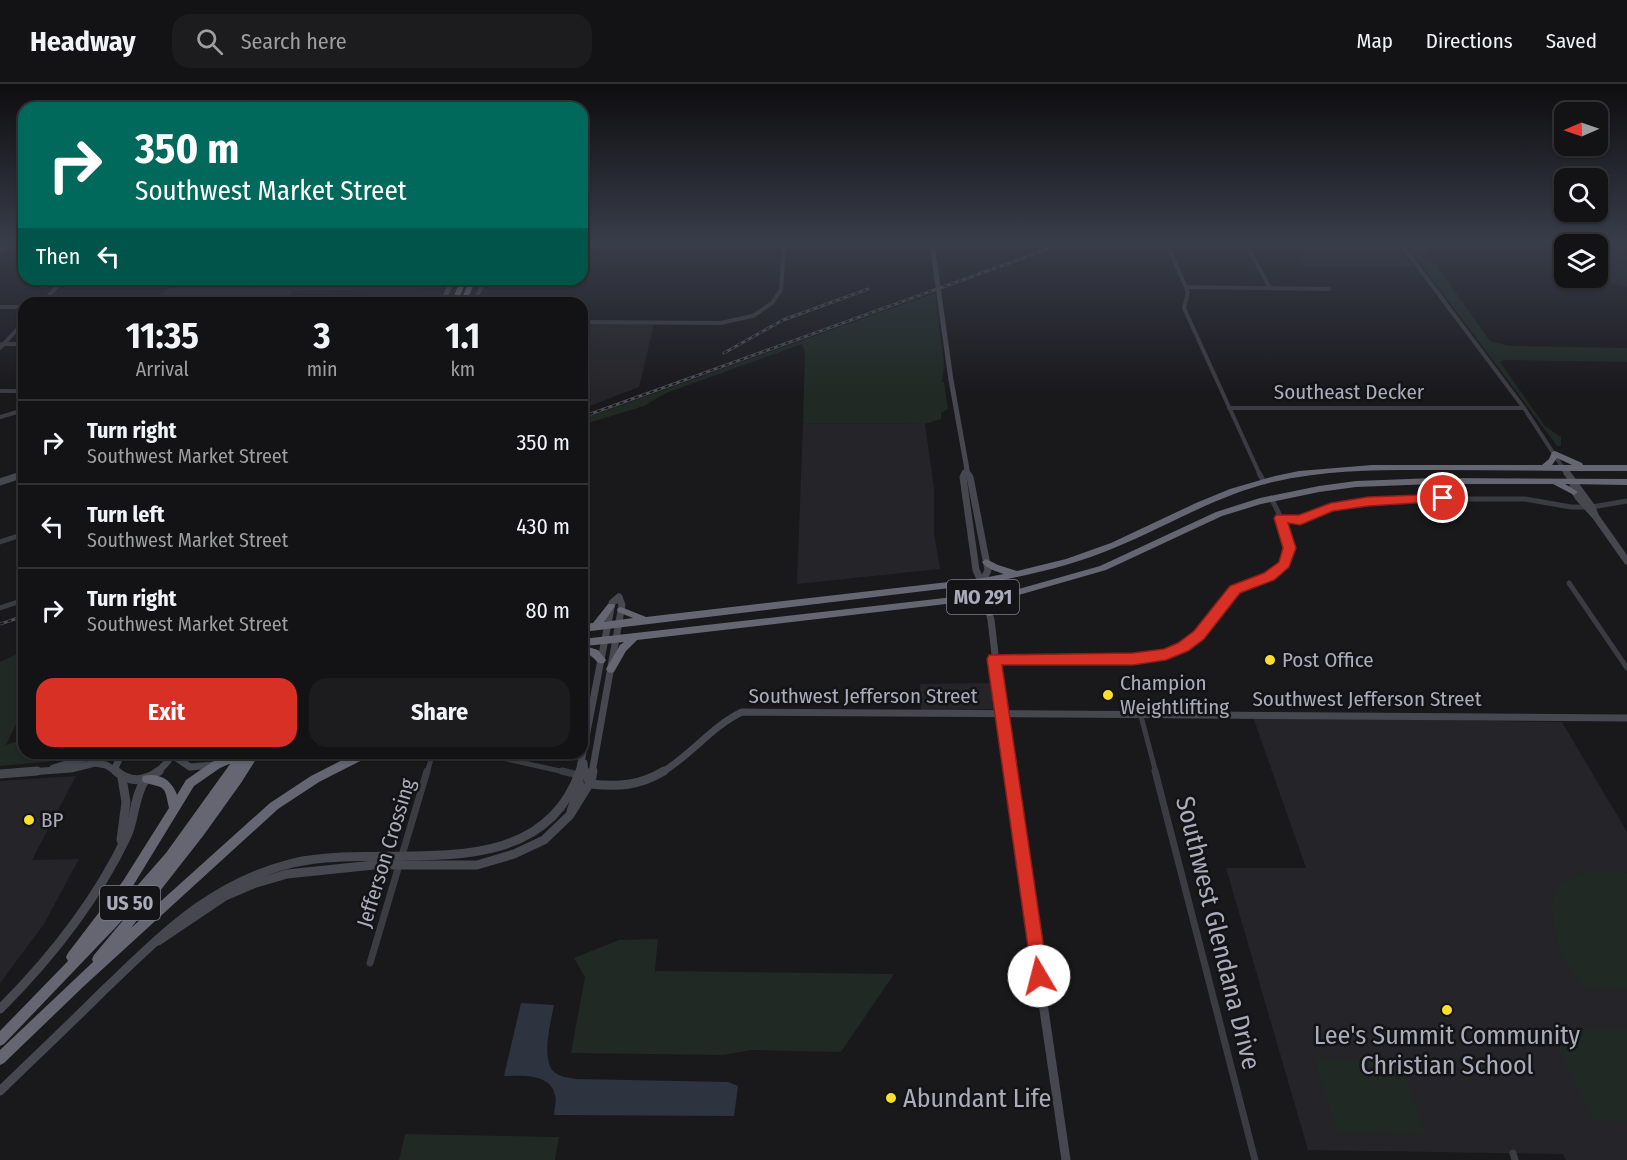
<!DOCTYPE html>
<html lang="en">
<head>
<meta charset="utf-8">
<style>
	body { margin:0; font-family:"Fira Sans Condensed",sans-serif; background:#1c1b1d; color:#f1f3f6; height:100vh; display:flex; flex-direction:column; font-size:22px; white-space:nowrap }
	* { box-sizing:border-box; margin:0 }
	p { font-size:20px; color:#9d9ea0 }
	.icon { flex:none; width:33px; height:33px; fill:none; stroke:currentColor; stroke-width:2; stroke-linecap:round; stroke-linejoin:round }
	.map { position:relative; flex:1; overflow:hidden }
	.side { position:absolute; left:18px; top:213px; width:570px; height:462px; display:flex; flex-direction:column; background:#131214; border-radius:18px; box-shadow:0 2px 4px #0004,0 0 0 2px #323234 }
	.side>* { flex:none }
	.banner { position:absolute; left:18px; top:18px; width:570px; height:183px; border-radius:18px; box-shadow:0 2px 4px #0004,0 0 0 2px #323234; background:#00695c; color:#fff; overflow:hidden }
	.needle { width:39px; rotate:268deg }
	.controls { position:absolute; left:1554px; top:18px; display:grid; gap:12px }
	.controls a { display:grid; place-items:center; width:54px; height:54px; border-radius:12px; background:#131214; box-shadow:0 2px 4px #0004,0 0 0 2px #323234; font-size:30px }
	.pin { position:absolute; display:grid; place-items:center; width:51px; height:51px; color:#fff; margin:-26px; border:3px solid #fff; border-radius:50%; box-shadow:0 2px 6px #0007 }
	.me { position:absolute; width:66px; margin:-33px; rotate:352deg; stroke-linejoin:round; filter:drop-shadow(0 0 4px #0008) }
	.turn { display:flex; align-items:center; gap:21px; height:126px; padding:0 18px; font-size:27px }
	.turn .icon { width:78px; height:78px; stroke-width:2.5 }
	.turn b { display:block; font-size:42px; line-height:51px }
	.then { display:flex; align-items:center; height:57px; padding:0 18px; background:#0003; gap:12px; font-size:22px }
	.eta { display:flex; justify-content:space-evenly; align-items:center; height:102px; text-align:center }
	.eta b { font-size:36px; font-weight:700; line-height:42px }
	.button { display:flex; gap:12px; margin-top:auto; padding:12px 18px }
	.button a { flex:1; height:69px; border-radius:18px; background:#d93025; color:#fff; font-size:24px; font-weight:700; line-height:69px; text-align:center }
	.button a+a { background:#1c1b1d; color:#f1f3f6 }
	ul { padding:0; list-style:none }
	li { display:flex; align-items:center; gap:18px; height:84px; padding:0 18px; border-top:2px solid #323234 }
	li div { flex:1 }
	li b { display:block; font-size:22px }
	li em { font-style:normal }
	header { display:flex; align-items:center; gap:36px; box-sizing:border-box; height:84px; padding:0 30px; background:#131214; border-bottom:2px solid #323234 }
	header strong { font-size:28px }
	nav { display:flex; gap:33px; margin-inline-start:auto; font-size:21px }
	.search { width:420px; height:54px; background:#1c1b1d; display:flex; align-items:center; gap:15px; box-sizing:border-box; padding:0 21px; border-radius:18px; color:#9d9ea0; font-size:22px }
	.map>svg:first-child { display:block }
</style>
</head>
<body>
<header>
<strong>Headway</strong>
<div class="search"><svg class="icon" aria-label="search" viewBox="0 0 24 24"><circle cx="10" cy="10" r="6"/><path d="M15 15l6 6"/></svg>Search here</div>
<nav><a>Map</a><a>Directions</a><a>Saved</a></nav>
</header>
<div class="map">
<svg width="1627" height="1076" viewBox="0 0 1627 1076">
	<rect width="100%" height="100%" fill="#19181b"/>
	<g fill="#252428">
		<path d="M 1291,160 L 1397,160 L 1414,183 L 1304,182 Z"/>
		<path d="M 1573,160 L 1627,160 L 1627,203 L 1613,200 L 1598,185 L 1598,160 Z"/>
		<path d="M 159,195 L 449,195 L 445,204 L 292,207 L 285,219 L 151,219 L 170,204 Z"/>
		<path d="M 582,240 L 654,240 L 639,303 L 582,325 Z"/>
		<path d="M 803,339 L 925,340 L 934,404 L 934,450 L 940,485 L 797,500 Z"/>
		<path d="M 991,599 L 993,625 L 921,627 L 920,600 Z"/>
		<path d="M 1253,633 L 1562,638 L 1627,748 L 1627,1076 L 1566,1076 L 1563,1070 L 1308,1066 L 1226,784 L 1306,784 Z"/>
		<path d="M 76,692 L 32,776 L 79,775 L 44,840 L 0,899 L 0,697 Z"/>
	</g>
	<g fill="#202923">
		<path d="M 1406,160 L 1421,160 L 1490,257 L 1509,262 L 1627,264 L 1627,278 L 1504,276 L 1500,278 L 1545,342 L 1561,353 L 1561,362 L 1557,362 Z"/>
		<path d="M 935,209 L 944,279 L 942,298 L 944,298 L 948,325 L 941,329 L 941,335 L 925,340 L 803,339 L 805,268 L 802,260 L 666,309 L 644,322 L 582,341 L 582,335 Z"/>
		<path d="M 21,568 L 24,595 L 19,603 L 24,614 L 24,623 L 6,661 L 24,655 L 24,669 L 86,669 L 47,678 L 0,682 L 0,578 Z"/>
		<path d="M 1593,787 L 1627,789 L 1627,906 L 1585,905 C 1578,894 1569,884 1563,873 C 1557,862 1555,850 1553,837 C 1548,804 1562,792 1593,787 Z"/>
		<path d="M 658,855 L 655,887 L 894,890 L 841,968 L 751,966 L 723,971 L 571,969 L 585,893 L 574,874 L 619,856 Z"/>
		<path d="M 1550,946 L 1627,946 L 1627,1037 L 1593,1037 Z"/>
		<path d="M 1314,974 L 1399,976 L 1426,1051 L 1337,1049 Z"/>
		<path d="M 405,1050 L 559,1053 L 555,1076 L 399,1076 Z"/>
	</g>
	<path fill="#2d3440" d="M 521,919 L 554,921 C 551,937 539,981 557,990 C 562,993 570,994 576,995 L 728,998 L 738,1002 L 734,1032 L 554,1031 C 554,1025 557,1016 555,1011 C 550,989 521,992 504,992 Z"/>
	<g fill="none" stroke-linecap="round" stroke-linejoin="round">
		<g stroke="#3b3b42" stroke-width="4">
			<path d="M 1167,160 L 1188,208 L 1184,224 L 1260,391"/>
			<path d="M 1246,160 L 1270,204"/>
			<path d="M 1401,160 L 1524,324 L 1563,384"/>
			<path d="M 1187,203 L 1329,205"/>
			<path d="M 42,219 L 64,195"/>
			<path d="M 474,219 L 485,195"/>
			<path d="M 0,223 L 24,223"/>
			<path d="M 582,238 L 720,239 L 753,232 L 772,219 L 781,206 L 784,160"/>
			<path d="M 2,260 L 24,260"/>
			<path d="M 0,264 L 24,238"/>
			<path d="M 0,307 L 24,307"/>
			<path d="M 1229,324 L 1524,324"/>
			<path d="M 0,333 L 24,326"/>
		</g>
		<g stroke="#3b3b42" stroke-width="5">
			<path d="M 1259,389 L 1264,398"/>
			<path d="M 1592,423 L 1627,417"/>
			<path d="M 1281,434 L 1300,436 L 1324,425 L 1342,421 L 1404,415 L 1525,415 L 1571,423 L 1586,423"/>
			<path d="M 0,458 L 24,450"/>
			<path d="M 1569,499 L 1627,584"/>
			<path d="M 0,524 L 24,516"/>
			<path d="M 994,575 C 1043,575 1148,585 1187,559 C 1209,545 1216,518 1235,505 C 1245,499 1258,497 1269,492 C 1305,476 1284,439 1271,414"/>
			<path d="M 1141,632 L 1156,689"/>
			<path d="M 427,689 L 432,672 L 493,672 L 569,689"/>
		</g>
		<g stroke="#3b3b42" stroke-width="7">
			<path d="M 562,687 L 578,691"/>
			<path d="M 1155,687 L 1255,1076"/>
			<path d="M 370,879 L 427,687"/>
			<path d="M 1513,1069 L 1515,1076"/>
		</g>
		<g stroke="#474750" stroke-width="5">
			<path d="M 0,167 L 7,160"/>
			<path d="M 442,219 L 453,195"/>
			<path d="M 951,296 L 968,391"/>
			<path d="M 1563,384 L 1568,391"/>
			<path d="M 964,391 L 966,388"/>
		</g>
		<g stroke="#474750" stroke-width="7">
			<path d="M 965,389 L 963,393 L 976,486 L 982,499 L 991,536 L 1009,689"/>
			<path d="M 967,389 L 970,393 L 988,486 L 983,497"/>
			<path d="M 1567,389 L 1592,423 L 1595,431"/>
			<path d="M 0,398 L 24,390"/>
			<path d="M 1573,398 L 1573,405 L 1578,413 L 1596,433 L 1627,477"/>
			<path d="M 172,671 L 190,683 L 213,681"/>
			<path d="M 584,679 L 585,689"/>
			<path d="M 53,684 L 102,669"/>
			<path d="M 15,689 L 71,685 L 95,679 L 106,681 L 114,686"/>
			<path d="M 117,689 L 114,686 L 122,669"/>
			<path d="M 157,689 L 168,677 L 172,669"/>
			<path d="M 579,689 L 612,519 L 619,513 L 622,521 L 592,689"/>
			<path d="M 661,689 C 690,672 712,642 742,628 L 1627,634"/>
		</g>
		<g stroke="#474750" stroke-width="9">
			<path d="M 116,687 C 129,699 145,698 159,687"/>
			<path d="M 585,687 L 590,700 C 618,703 639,702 664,687"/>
			<path d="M 1009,687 L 1066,1076"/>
			<path d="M 0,690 L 37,687"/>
			<path d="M 571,727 L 580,703 L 578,691"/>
			<path d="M 121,756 L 126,718 L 122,694"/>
			<path d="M 158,857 L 225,812 L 253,800 L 287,790 L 374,781 L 477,781 L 514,770 L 544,756 L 570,731 L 591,697 L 593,687"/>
			<path d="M 0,925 C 50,875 96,817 127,752 C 135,734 134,713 145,696"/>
			<path d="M 0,1007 C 35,973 70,940 104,906 C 163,850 211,799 293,779 C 386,757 538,808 580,687"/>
		</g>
		<g fill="#656671" fill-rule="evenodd">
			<path d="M 461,195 L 467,195 L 457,219 L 451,219 Z"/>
			<path d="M 470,195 L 476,195 L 466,219 L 460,219 Z"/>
			<path d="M 1555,367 L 1582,379 L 1583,381 L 1627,381 L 1627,387 C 1565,387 1503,386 1441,386 C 1385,386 1328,385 1273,398 C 1217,411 1168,442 1114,464 C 1072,482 1028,491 983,500 L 582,548 L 582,540 L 593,539 L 608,520 L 614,520 L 615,522 L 604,538 L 633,534 L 618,528 L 617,526 L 618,524 L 621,523 L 646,533 L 983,494 L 1004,490 C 995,487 987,485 982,478 L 986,475 L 998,481 L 1017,487 L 1066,475 L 1111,459 L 1196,419 L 1230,405 L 1275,392 L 1299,387 L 1372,381 L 1542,381 L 1549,375 L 1552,368 ZM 1557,374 L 1572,381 L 1552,381 Z"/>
			<path d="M 1434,394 L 1627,395 L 1627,401 L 1565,400 L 1578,408 L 1574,411 L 1553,400 L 1434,400 L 1356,403 L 1319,408 L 1261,420 L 1222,432 L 1106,486 L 1015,512 L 975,517 L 992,527 L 993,529 L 992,531 L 989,532 L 963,518 L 637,556 L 626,567 L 614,588 L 611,589 L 608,588 L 606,585 L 620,561 L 624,558 L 585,562 L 598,566 L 606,576 L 604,579 C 597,581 597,576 592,573 C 590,570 585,570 582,569 L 582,555 L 1015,506 L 1100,482 L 1216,428 L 1260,414 L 1319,402 L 1356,397 Z"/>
			<path d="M 238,669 L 249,669 L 248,671 L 249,669 L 260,669 L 241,699 L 203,752 L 131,844 L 270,719 L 311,692 L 356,669 L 371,669 L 370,672 L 319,698 L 278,725 L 84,902 L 4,979 L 0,981 L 0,966 L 93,878 L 92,875 L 94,871 L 140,816 L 116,843 L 4,960 L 0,962 L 0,947 L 68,877 L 66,873 L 68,869 L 123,797 L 169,724 C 164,700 166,705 143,698 L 142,695 L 143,692 C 159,688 172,696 177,711 L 186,696 L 212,678 L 227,672 L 231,673 L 232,676 L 231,679 L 220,684 L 194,702 L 131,805 L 108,835 L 166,769 Z"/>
		</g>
		<defs>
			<g id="rail">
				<path d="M 724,269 L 783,236 L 868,205"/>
				<path d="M 582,333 L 1062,160"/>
				<path d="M 0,540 L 24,532"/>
			</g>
		</defs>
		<use href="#rail" stroke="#4c4c55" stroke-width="3"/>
		<use href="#rail" stroke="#141316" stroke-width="1.5" stroke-dasharray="4" stroke-linecap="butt"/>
		<path stroke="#474750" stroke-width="5" d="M 932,160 L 951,296"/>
		<path stroke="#656671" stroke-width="9" d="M 227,676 L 255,669"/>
	</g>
	<linearGradient id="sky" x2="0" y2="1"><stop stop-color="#0e0d0f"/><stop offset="0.51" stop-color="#383d4a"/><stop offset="1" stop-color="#383d4a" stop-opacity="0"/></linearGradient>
	<rect width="1627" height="311" fill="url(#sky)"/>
	<path fill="#d93025" stroke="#8d1f18" stroke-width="1.5" d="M 1443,410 L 1449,414 L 1447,417 L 1368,422 L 1333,427 L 1300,441 L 1288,439 L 1296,464 L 1289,483 L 1274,496 L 1240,509 L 1204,555 L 1188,567 L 1166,576 L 1133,581 L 1002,581 L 1048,892 L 1045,898 L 1039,901 L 1033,898 L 987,575 L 989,571 L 1133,569 L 1164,565 L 1178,559 L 1194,547 L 1230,502 L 1264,489 L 1279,478 L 1283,464 L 1274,434 L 1276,431 L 1299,431 L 1331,419 L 1368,413 Z"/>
	<g fill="#fcde2f" stroke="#141316" stroke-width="2">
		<circle cx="1270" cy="576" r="6"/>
		<circle cx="1108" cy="611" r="6"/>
		<circle cx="29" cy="736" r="6"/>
		<circle cx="1447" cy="926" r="6"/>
		<circle cx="891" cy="1014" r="6"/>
	</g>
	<g text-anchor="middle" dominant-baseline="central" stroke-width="5" stroke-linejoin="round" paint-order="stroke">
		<g fill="#141316" stroke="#7d7e8a" stroke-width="1.5">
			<rect x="947" y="496" width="72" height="34" rx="4.5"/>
			<rect x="100" y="802" width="60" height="34" rx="4.5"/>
		</g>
		<g font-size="20" font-weight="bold" fill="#aaacbb">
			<text x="983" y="513">MO 291</text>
			<text x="130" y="819">US 50</text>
		</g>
		<g font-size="21" fill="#aaacbb" stroke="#141316">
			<text x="1349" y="308">Southeast Decker</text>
			<text x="863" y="612">Southwest Jefferson Street</text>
			<text x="1367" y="615">Southwest Jefferson Street</text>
			<text transform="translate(386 769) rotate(-73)">Jefferson Crossing</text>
		</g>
		<g font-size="21" fill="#aaacbb" stroke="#141316" text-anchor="start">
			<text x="1282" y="576">Post Office</text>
			<text x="1120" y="599">Champion<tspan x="1120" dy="24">Weightlifting</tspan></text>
			<text x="41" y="736">BP</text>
		</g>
		<g font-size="26" fill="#aaacbb" stroke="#141316">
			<text transform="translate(1218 849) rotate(76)">Southwest Glendana Drive</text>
		</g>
		<g font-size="26" fill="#aaacbb" stroke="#141316">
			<text x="1447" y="951">Lee's Summit Community<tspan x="1447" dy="30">Christian School</tspan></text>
			<text x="903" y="1014" text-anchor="start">Abundant Life</text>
		</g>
	</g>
</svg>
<div class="controls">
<a><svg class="needle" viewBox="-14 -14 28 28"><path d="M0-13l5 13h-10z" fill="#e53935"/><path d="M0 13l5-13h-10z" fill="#9d9ea0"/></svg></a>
<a><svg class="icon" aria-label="search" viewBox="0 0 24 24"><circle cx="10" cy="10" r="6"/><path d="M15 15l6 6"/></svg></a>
<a><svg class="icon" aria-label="layers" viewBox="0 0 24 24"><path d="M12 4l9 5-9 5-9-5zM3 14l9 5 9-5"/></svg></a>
</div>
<div class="pin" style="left:1443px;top:414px;background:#d93025"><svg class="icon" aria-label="arrive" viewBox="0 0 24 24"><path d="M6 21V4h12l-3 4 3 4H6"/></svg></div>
<svg class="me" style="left:1039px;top:892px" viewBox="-20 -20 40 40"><circle r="19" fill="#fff"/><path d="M0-13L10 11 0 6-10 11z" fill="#d93025"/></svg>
<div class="banner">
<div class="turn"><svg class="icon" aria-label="right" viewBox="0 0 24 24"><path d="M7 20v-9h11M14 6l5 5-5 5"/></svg><div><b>350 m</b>Southwest Market Street</div></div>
<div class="then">Then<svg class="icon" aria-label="left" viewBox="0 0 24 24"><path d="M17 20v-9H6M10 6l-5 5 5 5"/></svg></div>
</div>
<section class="side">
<div class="eta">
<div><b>11:35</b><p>Arrival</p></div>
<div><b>3</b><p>min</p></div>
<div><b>1.1</b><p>km</p></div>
</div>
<ul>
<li><svg class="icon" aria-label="right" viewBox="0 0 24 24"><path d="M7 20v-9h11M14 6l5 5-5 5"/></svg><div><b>Turn right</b><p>Southwest Market Street</p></div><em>350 m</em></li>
<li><svg class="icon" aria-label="left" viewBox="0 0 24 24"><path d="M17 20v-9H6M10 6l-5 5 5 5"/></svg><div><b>Turn left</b><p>Southwest Market Street</p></div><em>430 m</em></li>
<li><svg class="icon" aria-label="right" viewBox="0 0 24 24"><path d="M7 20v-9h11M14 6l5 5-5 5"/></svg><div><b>Turn right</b><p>Southwest Market Street</p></div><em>80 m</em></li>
</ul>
<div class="button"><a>Exit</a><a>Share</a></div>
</section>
</div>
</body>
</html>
